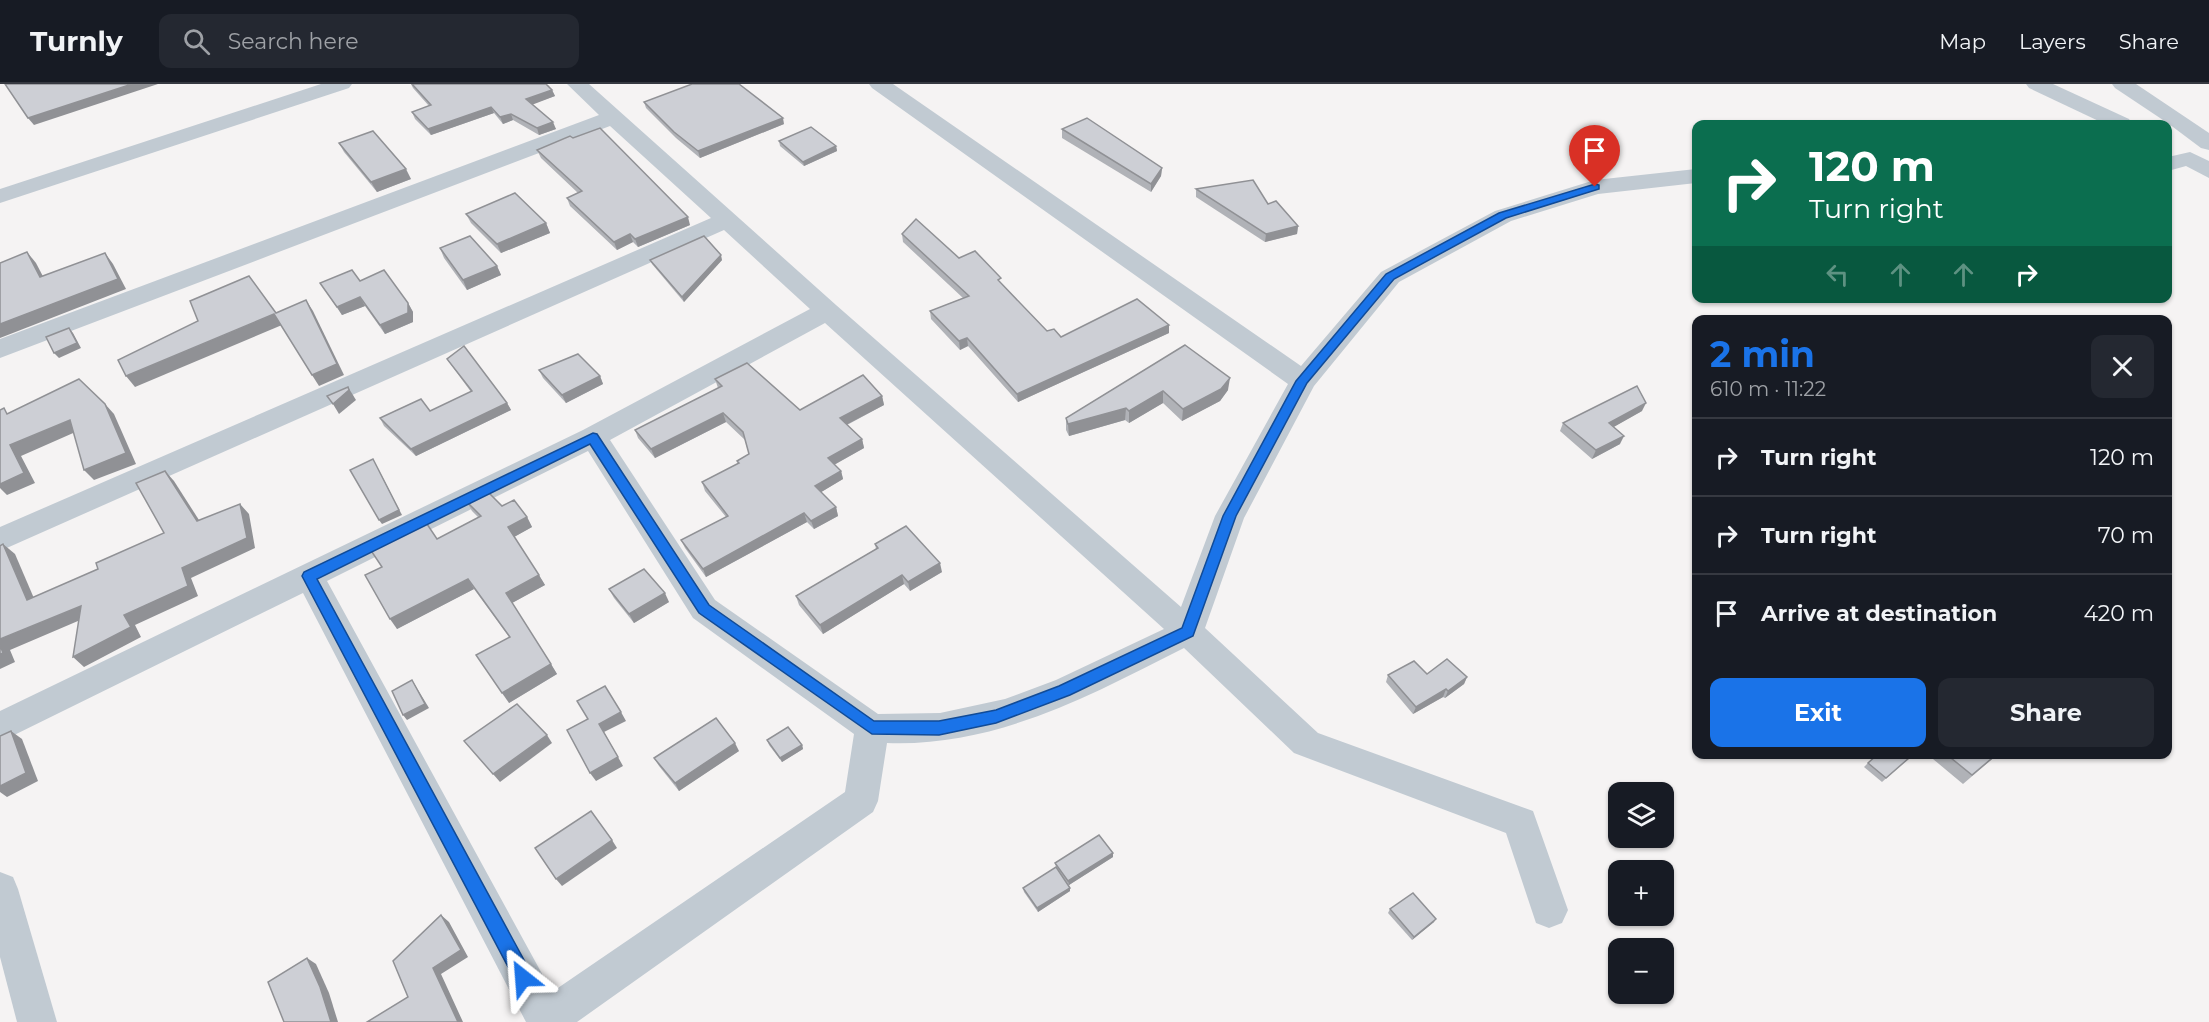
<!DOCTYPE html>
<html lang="en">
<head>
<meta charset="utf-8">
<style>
	body { margin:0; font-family:Montserrat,sans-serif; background:#242831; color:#f1f3f6; height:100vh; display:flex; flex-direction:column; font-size:22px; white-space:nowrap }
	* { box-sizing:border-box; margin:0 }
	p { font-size:20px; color:#9ea1a6 }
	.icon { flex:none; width:33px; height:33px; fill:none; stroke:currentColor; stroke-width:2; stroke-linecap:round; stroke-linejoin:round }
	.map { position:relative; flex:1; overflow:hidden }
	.drawer { position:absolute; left:1692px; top:231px; width:480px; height:444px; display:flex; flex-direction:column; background:#171b24; border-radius:12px; box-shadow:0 2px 4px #0004 }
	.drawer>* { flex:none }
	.guide { position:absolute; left:1692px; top:36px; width:480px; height:183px; border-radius:12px; box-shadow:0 2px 4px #0004; background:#0b6e4f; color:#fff; overflow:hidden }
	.buttons { position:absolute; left:1608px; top:698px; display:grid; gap:12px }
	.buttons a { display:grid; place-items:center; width:66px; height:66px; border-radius:12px; background:#171b24; box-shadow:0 2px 4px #0004; font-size:30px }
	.pin { position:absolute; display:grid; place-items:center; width:51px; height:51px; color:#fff; margin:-62px -26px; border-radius:50% 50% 50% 0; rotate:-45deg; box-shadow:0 0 6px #0007 }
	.pin .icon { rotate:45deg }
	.me { position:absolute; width:66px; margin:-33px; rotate:332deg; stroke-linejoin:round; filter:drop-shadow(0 0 4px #0008) }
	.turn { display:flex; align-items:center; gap:21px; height:126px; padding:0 18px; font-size:27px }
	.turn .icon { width:78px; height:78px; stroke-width:2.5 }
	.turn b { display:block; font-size:42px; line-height:51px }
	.lanes { display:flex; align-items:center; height:57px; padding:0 18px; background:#0003; justify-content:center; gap:30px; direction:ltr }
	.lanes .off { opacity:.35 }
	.round { display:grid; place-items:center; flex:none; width:63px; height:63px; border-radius:12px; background:#242831 }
	.overview { display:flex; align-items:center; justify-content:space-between; height:102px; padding:0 18px }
	h1 { font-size:36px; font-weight:700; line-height:45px; color:#1a73e8 }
	.primary-button { display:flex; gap:12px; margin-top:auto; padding:12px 18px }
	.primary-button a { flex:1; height:69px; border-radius:12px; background:#1a73e8; color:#fff; font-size:24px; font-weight:700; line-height:69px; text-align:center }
	.primary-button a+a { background:#242831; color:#f1f3f6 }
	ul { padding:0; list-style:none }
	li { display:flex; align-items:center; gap:18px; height:78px; padding:0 18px; border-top:2px solid #363941 }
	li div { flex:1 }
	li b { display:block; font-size:22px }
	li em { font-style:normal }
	header { display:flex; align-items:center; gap:36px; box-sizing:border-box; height:84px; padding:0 30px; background:#171b24; border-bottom:2px solid #363941 }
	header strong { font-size:28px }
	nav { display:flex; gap:33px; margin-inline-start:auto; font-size:21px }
	.search { width:420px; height:54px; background:#242831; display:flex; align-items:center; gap:15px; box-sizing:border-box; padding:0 21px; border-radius:12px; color:#9ea1a6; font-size:22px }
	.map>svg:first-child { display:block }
</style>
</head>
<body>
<header>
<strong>Turnly</strong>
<div class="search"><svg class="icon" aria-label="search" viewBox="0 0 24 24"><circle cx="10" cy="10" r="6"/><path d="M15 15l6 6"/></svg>Search here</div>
<nav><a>Map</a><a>Layers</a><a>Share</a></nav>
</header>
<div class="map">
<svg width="2209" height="938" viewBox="0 0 2209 938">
	<rect width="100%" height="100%" fill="#f5f3f3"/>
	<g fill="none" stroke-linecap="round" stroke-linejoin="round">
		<g fill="#c1cad2" fill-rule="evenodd">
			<path d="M 321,0 L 352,0 L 349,4 L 0,119 L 0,105 Z"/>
			<path d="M 567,0 L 589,0 L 836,221 L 1181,523 L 1215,432 L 1288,300 L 872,4 L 869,0 L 893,0 L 1301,282 L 1381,188 L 1495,127 L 1595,96 L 1696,85 L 1696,99 L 1598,110 L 1511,137 L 1399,198 L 1314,302 L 1244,434 L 1205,544 L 1318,649 L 1533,727 L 1568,826 L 1562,839 L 1549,844 L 1536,839 L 1506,749 L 1294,669 L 1184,564 C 1089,612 996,663 887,659 L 878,717 L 873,728 L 577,938 L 526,938 L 303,509 L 0,658 L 0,627 L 583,346 L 810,225 L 724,146 L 0,467 L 0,443 L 711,134 L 610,42 L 0,274 L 0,255 L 599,31 ZM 825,239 L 1164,545 L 1056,596 L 1005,615 L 940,629 L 878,630 L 715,516 L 610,356 ZM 588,367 L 693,534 L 854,650 L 845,708 L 552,908 L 327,497 Z"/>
			<path d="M 2026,0 L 2053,0 L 2129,35 L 2132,40 L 2105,40 L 2029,4 Z"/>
			<path d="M 2112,0 L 2136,0 L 2209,49 L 2209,66 L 2201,64 L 2169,40 L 2115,4 Z"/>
			<path d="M 2190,68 L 2209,77 L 2209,94 L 2186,82 L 2168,87 L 2168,73 Z"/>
			<path d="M 0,788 L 13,793 L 18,805 L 57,938 L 17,938 L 0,873 Z"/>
		</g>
	</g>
	<g fill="#b0b2b7">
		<path d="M 411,0 L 546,0 L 552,6 L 555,12 L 532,20 L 556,45 L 539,51 L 513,36 L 503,40 L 494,29 L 431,51 L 415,35 L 412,28 L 429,22 L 413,4 Z"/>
		<path d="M 644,18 L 784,40 L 700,74 L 676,54 L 646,24 Z"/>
		<path d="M 1062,45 L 1162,84 L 1161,92 L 1151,108 L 1062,54 Z"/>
		<path d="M 779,57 L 836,62 L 837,67 L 804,82 L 780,62 Z"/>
		<path d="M 339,59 L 411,95 L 377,108 L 344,68 Z"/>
		<path d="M 537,66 L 690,141 L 638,163 L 633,158 L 617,166 L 570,122 L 567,114 L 578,109 L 541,74 Z"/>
		<path d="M 1196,105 L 1268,120 L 1298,142 L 1297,150 L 1265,158 L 1196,113 Z"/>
		<path d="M 466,130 L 546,139 L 550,149 L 501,169 L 471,139 Z"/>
		<path d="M 902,150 L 959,174 L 1002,200 L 1047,247 L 1061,253 L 1169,249 L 1018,318 L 968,262 L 960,266 L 931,235 L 930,227 L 963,214 L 903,158 Z"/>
		<path d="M 440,164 L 497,182 L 501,191 L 467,206 L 444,174 Z"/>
		<path d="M 650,176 L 722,176 L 684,218 L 652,180 Z"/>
		<path d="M 360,197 L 408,219 L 413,228 L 413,238 L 385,250 L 365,222 L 342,231 L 320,199 Z"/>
		<path d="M 1185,261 L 1228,306 L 1220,317 L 1182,337 L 1163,319 L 1129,339 L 1125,336 L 1069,352 L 1066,346 L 1066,334 Z"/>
		<path d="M 447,275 L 507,319 L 511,326 L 416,372 L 384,342 L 380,334 L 430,327 L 471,308 L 452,282 Z"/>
		<path d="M 539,286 L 600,292 L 603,300 L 566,319 L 543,294 Z"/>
		<path d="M 715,295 L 800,326 L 882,312 L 884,321 L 847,341 L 862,355 L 864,364 L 834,381 L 841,387 L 843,395 L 821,408 L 836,423 L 838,432 L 814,445 L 807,438 L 706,493 L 685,464 L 681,456 L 726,433 L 705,407 L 702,398 L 738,380 L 737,377 L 749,370 L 745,356 L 726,338 L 655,374 L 638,354 L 635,346 L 718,304 Z"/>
		<path d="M 1642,327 L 1613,343 L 1620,360 L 1592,375 L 1560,347 L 1563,339 Z"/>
		<path d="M 466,417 L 502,422 L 527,433 L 532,443 L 514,453 L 545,501 L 512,519 L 557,590 L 509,619 L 509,553 L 474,505 L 397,545 L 382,483 L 479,434 L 472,427 Z"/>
		<path d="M 875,460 L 942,488 L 910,507 L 904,500 L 823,550 L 799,521 L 796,512 L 876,465 Z"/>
		<path d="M 609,505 L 669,518 L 634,539 L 614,514 Z"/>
		<path d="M 1427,590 L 1467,593 L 1464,600 L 1445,614 L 1443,613 L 1413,630 L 1386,598 L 1388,591 Z"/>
		<path d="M 767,656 L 802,661 L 803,665 L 782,678 L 769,661 Z"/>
		<path d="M 739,667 L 679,707 L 659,682 L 654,674 Z"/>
		<path d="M 1927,670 L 1998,670 L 1963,700 Z"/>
		<path d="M 1904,678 L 1882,698 L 1864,683 L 1868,679 Z"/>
		<path d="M 1113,773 L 1069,801 L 1070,804 L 1070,807 L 1038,828 L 1024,808 L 1023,804 L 1056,783 L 1055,779 Z"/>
		<path d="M 1390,825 L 1434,838 L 1412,856 L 1388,829 Z"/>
	</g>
	<g fill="#909195">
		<path d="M 132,0 L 158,0 L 34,41 L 28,34 Z"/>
		<path d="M 552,6 L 555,12 L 529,22 L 526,15 Z"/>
		<path d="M 491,23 L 494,29 L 431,51 L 428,45 Z"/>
		<path d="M 511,30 L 513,36 L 503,40 L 500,33 Z"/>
		<path d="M 783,34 L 784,40 L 700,74 L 698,67 Z"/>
		<path d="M 553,38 L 556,45 L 539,51 L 537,44 Z"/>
		<path d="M 836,62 L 837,67 L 804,82 L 803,78 Z"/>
		<path d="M 1162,84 L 1161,92 L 1151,108 L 1151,100 Z"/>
		<path d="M 406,85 L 411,95 L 377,108 L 371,98 Z"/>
		<path d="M 688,133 L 690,141 L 638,163 L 635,155 Z"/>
		<path d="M 546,139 L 550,149 L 501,169 L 497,160 Z"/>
		<path d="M 1298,142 L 1297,150 L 1265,158 L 1266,150 Z"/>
		<path d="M 630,150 L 633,158 L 617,166 L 614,158 Z"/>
		<path d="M 27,168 L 36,179 L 49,204 L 40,193 Z"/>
		<path d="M 105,169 L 113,180 L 126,205 L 0,254 L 0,240 Z"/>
		<path d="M 721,171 L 722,176 L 684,218 L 682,213 Z"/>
		<path d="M 497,182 L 501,191 L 467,206 L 463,196 Z"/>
		<path d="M 360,213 L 365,222 L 342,231 L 337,223 Z"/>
		<path d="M 306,216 L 313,227 L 344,291 L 319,302 L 312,291 Z"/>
		<path d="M 408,219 L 413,228 L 413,238 L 385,250 L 380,241 Z"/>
		<path d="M 274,230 L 282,241 L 135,303 L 126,292 Z"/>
		<path d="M 1169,241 L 1169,249 L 1018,318 L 1017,310 Z"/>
		<path d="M 69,244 L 73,249 L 81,264 L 59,274 L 54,269 Z"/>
		<path d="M 967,254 L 968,262 L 960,266 L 959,257 Z"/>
		<path d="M 600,292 L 603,300 L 566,319 L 562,311 Z"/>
		<path d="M 1230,294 L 1228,306 L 1220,317 L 1182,337 L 1183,325 Z"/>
		<path d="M 348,303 L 356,316 L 339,330 L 333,320 Z"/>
		<path d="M 1163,307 L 1163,319 L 1129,339 L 1129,327 Z"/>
		<path d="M 882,312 L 884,321 L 842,343 L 840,334 Z"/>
		<path d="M 507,319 L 511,326 L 416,372 L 411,365 Z"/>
		<path d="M 1646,319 L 1642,327 L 1605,348 L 1609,339 Z"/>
		<path d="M 105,320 L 114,330 L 136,380 L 94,396 L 84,386 Z"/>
		<path d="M 1126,324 L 1125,336 L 1069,352 L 1068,340 Z"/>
		<path d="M 723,329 L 726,338 L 655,374 L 651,365 Z"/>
		<path d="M 70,336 L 80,346 L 21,372 L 35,399 L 7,411 L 0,404 L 0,400 L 10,361 Z"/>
		<path d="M 1624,352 L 1620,360 L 1592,375 L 1596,366 Z"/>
		<path d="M 862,355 L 864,364 L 830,383 L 828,374 Z"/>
		<path d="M 373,375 L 402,431 L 382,440 L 379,436 Z"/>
		<path d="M 165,387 L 174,397 L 206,447 L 197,437 Z"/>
		<path d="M 841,387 L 843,395 L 818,410 L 815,402 Z"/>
		<path d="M 240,420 L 249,430 L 255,464 L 191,494 L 198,512 L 135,541 L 141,553 L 84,583 L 73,573 L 182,484 Z"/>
		<path d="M 836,423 L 838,432 L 814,445 L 811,437 Z"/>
		<path d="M 804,429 L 807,438 L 706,493 L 703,485 Z"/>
		<path d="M 527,433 L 532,443 L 514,453 L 508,443 Z"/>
		<path d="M 3,460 L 15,470 L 39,526 L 27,516 Z"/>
		<path d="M 940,479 L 942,488 L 910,507 L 908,498 Z"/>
		<path d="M 539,491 L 545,501 L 512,519 L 506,509 Z"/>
		<path d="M 902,491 L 904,500 L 823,550 L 820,541 Z"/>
		<path d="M 468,495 L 474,505 L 397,545 L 390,535 Z"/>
		<path d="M 665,509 L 669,518 L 634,539 L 629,530 Z"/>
		<path d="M 81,522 L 92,531 L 10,566 L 15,578 L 0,585 L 0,555 Z"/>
		<path d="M 551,580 L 557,590 L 509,619 L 502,609 Z"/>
		<path d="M 1467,593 L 1464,600 L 1445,614 L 1448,607 Z"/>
		<path d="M 412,596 L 429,624 L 407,636 L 403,631 Z"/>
		<path d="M 1446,605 L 1443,613 L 1413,630 L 1416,623 Z"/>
		<path d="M 621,628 L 626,637 L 604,648 L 623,682 L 596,697 L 590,689 L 599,640 Z"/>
		<path d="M 11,647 L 22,655 L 38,697 L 7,713 L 0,708 L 0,702 Z"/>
		<path d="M 547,651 L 552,659 L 500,698 L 493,690 Z"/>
		<path d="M 735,659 L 739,667 L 679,707 L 675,699 Z"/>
		<path d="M 802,661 L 803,665 L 782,678 L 780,674 Z"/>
		<path d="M 612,756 L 617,764 L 562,802 L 556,795 Z"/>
		<path d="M 1113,769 L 1113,773 L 1069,801 L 1068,797 Z"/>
		<path d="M 1070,804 L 1070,807 L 1038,828 L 1037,824 Z"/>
		<path d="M 441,831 L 449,838 L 468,873 L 441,890 L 463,938 L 458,938 L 433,884 Z"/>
		<path d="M 1436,835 L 1434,838 L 1412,856 L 1414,853 Z"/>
		<path d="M 307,874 L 316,880 L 329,909 L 338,938 L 331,938 Z"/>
	</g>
	<g fill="#cdcfd5" stroke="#909195" stroke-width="1.5">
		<path d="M 5,0 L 132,0 L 28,34 Z"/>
		<path d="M 412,0 L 546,0 L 552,6 L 526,15 L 553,38 L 537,44 L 511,30 L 500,33 L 491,23 L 428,45 L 412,28 L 431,21 Z"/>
		<path d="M 692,0 L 739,0 L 783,34 L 698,67 L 674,48 L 644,18 Z"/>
		<path d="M 1087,34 L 1162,84 L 1151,100 L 1062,45 Z"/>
		<path d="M 811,43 L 836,62 L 803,78 L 779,57 Z"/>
		<path d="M 600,44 L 688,133 L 635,155 L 630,150 L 614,158 L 567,114 L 582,107 L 537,66 L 570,52 L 573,54 Z"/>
		<path d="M 373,47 L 406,85 L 371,98 L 339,59 Z"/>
		<path d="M 1253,96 L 1268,120 L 1276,117 L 1298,142 L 1266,150 L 1196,105 Z"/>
		<path d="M 515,109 L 546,139 L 497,160 L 466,130 Z"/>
		<path d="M 916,135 L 959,174 L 975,167 L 1001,194 L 998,196 L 1047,247 L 1054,245 L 1061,253 L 1137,215 L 1169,241 L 1017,310 L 967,254 L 959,257 L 930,227 L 969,212 L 902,150 Z"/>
		<path d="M 470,152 L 497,182 L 463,196 L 440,164 Z"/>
		<path d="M 704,152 L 721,171 L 682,213 L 650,176 Z"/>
		<path d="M 27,168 L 40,193 L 105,169 L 118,195 L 0,240 L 0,179 Z"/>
		<path d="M 352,186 L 360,197 L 384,186 L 408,219 L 408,229 L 380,241 L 360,213 L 337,223 L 320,199 Z"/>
		<path d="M 249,192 L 276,229 L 306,216 L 337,280 L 312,291 L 274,230 L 126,292 L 118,276 L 198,237 L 190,217 Z"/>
		<path d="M 69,244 L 77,259 L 54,269 L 46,253 Z"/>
		<path d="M 1185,261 L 1230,294 L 1221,305 L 1183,325 L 1163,307 L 1129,327 L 1126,324 L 1068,340 L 1066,334 Z"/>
		<path d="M 464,262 L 507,319 L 411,365 L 380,334 L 421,315 L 430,327 L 472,307 L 447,275 Z"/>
		<path d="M 578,270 L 600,292 L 562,311 L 539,286 Z"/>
		<path d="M 747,279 L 800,326 L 863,291 L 882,312 L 840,334 L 862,355 L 828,374 L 841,387 L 815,402 L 836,423 L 811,437 L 804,429 L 703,485 L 681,456 L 728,432 L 702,398 L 739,379 L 737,377 L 749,370 L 743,348 L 723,329 L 651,365 L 635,346 L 722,302 L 715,295 Z"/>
		<path d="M 79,295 L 105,320 L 126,369 L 84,386 L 70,336 L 10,361 L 24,389 L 0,400 L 0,326 L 4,324 L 7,330 Z"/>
		<path d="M 1637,302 L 1646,319 L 1609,339 L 1624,352 L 1596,366 L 1563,339 Z"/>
		<path d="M 348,303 L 349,306 L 333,320 L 327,312 Z"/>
		<path d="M 373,375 L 399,426 L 379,436 L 350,386 Z"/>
		<path d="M 165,387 L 197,437 L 240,420 L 247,454 L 182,484 L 188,502 L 124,531 L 131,543 L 73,573 L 81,522 L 0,555 L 0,462 L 3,460 L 27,516 L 98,485 L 96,479 L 164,449 L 136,399 Z"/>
		<path d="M 487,407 L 502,422 L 514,416 L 527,433 L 508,443 L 539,491 L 506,509 L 551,580 L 502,609 L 476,571 L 510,553 L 468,495 L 390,535 L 365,491 L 382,483 L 370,465 L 425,437 L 437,455 L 481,432 L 466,417 Z"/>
		<path d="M 906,442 L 940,479 L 908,498 L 902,491 L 820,541 L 796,512 L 878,464 L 875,460 Z"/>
		<path d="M 644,485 L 665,509 L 629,530 L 609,505 Z"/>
		<path d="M 0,561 L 3,569 L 0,570 Z"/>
		<path d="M 1447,575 L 1467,593 L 1448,607 L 1446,605 L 1416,623 L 1388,591 L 1414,577 L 1427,590 Z"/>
		<path d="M 412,596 L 425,620 L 403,631 L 392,607 Z"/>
		<path d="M 605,602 L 621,628 L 599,640 L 618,673 L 590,689 L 567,646 L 588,635 L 577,617 Z"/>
		<path d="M 517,620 L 547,651 L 493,690 L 464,657 Z"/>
		<path d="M 716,634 L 735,659 L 675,699 L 654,674 Z"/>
		<path d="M 788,643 L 802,661 L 780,674 L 767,656 Z"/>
		<path d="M 11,647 L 26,689 L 0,702 L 0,652 Z"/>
		<path d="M 1878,670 L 1904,670 L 1909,674 L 1886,694 L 1868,679 Z"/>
		<path d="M 1946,670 L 1997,670 L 1972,691 Z"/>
		<path d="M 591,727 L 612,756 L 556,795 L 535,764 Z"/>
		<path d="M 1099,751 L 1113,769 L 1068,797 L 1055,779 Z"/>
		<path d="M 1056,783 L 1070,804 L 1037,824 L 1023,804 Z"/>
		<path d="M 1413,809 L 1436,835 L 1414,853 L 1390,825 Z"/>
		<path d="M 441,831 L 461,866 L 433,884 L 458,938 L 367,938 L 408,913 L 393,877 Z"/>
		<path d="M 307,874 L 320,903 L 331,938 L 284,938 L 268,898 Z"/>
	</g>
	<path fill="#1a73e8" stroke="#114b97" stroke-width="1.5" d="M 1595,100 L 1599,101 L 1599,105 L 1506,134 L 1394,195 L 1307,299 L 1236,432 L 1193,552 L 1070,611 L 996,639 L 939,651 L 872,650 L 699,529 L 590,360 L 317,495 L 530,887 L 532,894 L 530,900 L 523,902 L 517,900 L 302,492 L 304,488 L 593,349 L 597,350 L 709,521 L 874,637 L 939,637 L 996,626 L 1059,602 L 1182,544 L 1223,432 L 1296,297 L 1386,190 L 1499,129 Z"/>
</svg>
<div class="buttons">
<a><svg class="icon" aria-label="layers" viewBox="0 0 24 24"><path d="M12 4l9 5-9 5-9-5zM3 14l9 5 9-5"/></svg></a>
<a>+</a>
<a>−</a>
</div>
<div class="pin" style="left:1595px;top:103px;background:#d93025"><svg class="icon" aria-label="arrive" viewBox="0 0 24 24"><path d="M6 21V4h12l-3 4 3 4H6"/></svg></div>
<svg class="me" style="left:523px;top:894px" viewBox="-20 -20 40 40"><path d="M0-17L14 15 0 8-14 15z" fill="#1a73e8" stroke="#fff" stroke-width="4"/></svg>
<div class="guide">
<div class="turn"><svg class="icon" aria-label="right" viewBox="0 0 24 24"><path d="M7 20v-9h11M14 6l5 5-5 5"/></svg><div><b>120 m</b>Turn right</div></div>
<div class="lanes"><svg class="icon off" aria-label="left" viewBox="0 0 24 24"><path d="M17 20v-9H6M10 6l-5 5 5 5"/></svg><svg class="icon off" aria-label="ahead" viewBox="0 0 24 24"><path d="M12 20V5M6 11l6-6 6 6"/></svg><svg class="icon off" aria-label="ahead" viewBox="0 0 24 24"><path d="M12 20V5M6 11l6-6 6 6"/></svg><svg class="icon" aria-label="right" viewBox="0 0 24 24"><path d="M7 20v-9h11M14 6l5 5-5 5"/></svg></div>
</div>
<section class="drawer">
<div class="overview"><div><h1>2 min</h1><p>610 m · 11:22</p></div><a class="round"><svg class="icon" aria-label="close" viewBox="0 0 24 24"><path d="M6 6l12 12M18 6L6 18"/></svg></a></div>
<ul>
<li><svg class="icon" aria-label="right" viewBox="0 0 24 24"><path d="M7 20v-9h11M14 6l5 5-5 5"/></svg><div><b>Turn right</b></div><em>120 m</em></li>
<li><svg class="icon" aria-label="right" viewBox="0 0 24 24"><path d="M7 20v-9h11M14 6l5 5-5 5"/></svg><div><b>Turn right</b></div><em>70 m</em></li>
<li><svg class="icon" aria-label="arrive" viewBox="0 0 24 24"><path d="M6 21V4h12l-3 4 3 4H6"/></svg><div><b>Arrive at destination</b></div><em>420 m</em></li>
</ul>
<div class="primary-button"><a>Exit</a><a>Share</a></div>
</section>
</div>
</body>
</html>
